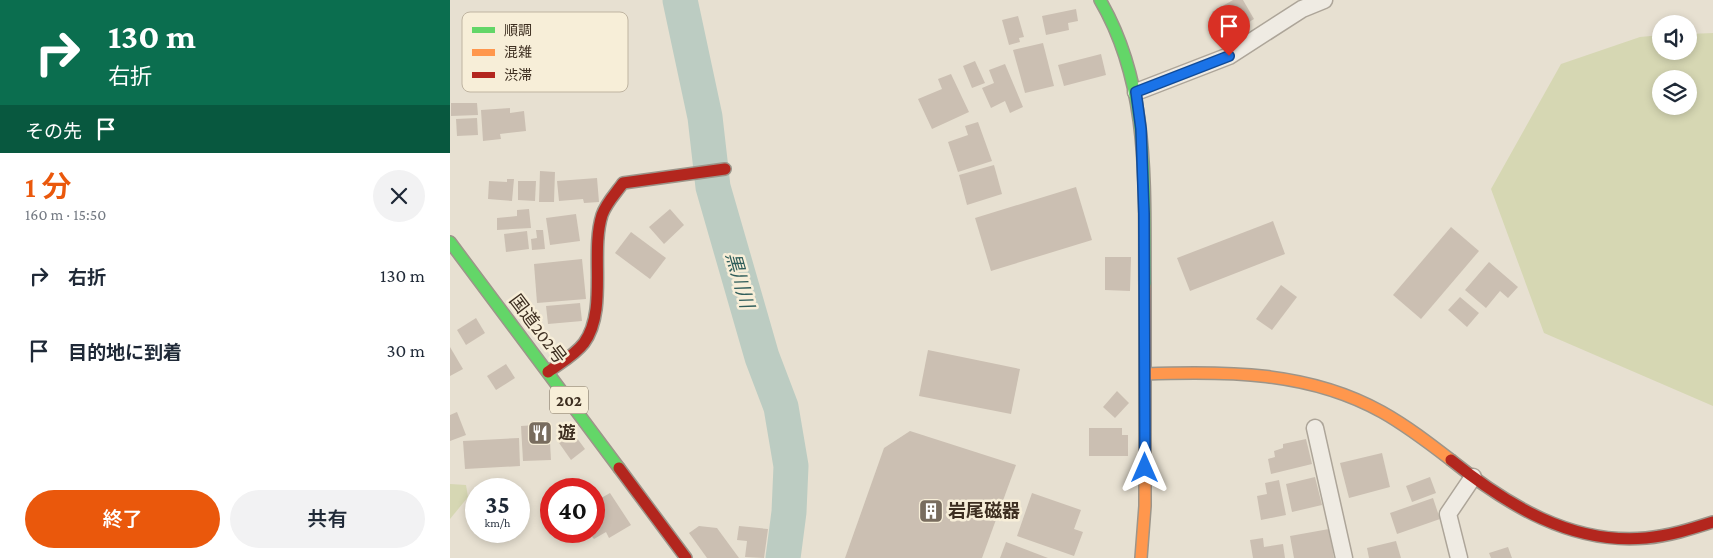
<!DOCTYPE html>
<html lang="ja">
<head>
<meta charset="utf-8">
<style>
	body { margin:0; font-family:"Crimson Pro","Noto Sans JP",serif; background:#f2f2f3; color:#1f2937; height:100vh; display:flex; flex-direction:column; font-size:19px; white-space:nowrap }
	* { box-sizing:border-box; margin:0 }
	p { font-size:16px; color:#747a83 }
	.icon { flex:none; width:28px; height:28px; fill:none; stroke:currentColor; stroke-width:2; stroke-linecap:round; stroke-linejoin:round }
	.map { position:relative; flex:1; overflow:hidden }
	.panel { display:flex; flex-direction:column; background:#fff; width:450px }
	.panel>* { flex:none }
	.guide { background:#0b6e4f; color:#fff; overflow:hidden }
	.tools { position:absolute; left:1202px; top:15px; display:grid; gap:10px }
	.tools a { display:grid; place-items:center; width:45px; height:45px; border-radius:50%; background:#fff; box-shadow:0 2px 8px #0003; font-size:25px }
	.speed { position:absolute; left:15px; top:478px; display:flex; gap:10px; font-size:25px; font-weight:700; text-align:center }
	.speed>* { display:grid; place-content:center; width:65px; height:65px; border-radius:50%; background:#fff; box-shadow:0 2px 8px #0003; line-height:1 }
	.speed small { font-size:12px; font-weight:400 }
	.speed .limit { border:8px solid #d22; background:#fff; color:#111 }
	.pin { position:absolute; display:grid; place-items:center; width:42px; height:42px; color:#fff; margin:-51px -21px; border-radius:50% 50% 50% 0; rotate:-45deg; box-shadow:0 0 5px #0007 }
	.pin .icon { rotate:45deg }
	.me { position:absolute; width:55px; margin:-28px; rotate:0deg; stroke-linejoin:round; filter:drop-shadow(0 0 4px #0008) }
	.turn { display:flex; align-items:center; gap:18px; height:105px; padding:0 25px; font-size:22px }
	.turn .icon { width:65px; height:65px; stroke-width:2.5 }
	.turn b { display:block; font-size:35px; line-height:42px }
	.then { display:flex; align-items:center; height:48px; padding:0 25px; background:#0003; gap:10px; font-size:19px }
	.round { display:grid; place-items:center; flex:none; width:52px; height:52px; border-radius:26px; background:#f2f2f3 }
	.overview { display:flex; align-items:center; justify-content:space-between; height:85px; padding:0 25px }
	h1 { font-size:30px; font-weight:600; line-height:38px; color:#ea580c }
	.action { display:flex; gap:10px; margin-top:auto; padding:10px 25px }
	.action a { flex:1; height:58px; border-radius:30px; background:#ea580c; color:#fff; font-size:20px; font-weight:600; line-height:58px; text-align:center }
	.action a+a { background:#f2f2f3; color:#1f2937 }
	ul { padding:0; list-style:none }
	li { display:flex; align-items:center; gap:15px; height:75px; padding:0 25px }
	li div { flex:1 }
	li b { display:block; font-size:19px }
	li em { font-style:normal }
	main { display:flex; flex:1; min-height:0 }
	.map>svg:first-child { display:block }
</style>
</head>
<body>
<main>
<section class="panel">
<div class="guide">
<div class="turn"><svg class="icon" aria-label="right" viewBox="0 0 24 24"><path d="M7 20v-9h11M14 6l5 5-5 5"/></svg><div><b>130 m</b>右折</div></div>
<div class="then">その先<svg class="icon" aria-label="arrive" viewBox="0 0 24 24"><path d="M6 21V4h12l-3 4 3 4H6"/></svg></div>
</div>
<div class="overview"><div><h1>1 分</h1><p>160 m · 15:50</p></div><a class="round"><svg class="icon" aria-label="close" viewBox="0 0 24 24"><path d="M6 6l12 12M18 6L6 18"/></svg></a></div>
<ul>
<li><svg class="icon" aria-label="right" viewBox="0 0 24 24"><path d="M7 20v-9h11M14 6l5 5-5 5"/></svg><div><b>右折</b></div><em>130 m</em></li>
<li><svg class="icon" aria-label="arrive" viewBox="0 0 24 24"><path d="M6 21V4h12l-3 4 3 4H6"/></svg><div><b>目的地に到着</b></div><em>30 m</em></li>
</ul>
<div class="action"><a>終了</a><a>共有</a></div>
</section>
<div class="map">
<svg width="1263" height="558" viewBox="0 0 1263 558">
	<rect width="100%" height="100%" fill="#e7e0d1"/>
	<g fill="#d6d7b3" fill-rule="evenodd">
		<path d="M 1263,33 L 1263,406 L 1094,333 L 1041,189 L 1111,64 L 1190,37 L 1211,35 L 1211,51 L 1239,51 L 1239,34 ZM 1211,79 L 1239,79 L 1239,106 L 1211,106 Z"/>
		<path d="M 0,484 L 16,485 L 18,497 L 0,519 Z"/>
	</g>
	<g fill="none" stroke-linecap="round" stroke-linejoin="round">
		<path stroke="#bcccc2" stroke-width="35" d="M 230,0 L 255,117 L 263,187 L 312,357 L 331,407 L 341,466 L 339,512 L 333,558"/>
	</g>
	<g fill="#cbbfb2">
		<path d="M 783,0 L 793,0 L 804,19 L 776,36 L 762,12 Z"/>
		<path d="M 626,9 L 628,21 L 618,23 L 619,30 L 596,35 L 592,16 Z"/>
		<path d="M 568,16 L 574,37 L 569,38 L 570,42 L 559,45 L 552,20 Z"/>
		<path d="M 593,43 L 604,86 L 575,93 L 563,50 Z"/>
		<path d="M 651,54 L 656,75 L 614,86 L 608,65 Z"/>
		<path d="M 525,61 L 535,83 L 522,88 L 513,66 Z"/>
		<path d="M 555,64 L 573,107 L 560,113 L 555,101 L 541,108 L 532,88 L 544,83 L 539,70 Z"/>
		<path d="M 501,74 L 519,112 L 482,129 L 468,99 L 492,89 L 488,79 Z"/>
		<path d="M 1,103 L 27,103 L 28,115 L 1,116 Z"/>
		<path d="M 60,108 L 60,113 L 74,111 L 76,131 L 50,134 L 51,139 L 33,141 L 31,110 Z"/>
		<path d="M 27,118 L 28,135 L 7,136 L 6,119 Z"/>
		<path d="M 528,122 L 542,161 L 508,172 L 498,142 L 518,135 L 515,126 Z"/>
		<path d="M 544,165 L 552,194 L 517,205 L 509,175 Z"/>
		<path d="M 90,171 L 105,172 L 104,202 L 89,202 Z"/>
		<path d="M 147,178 L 149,202 L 134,203 L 133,199 L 109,201 L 107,181 Z"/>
		<path d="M 57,179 L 64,179 L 62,201 L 38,199 L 39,181 L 57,182 Z"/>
		<path d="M 68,181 L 86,181 L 85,201 L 68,200 Z"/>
		<path d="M 626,187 L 642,240 L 541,271 L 525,218 Z"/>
		<path d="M 79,209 L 81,228 L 47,230 L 47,218 L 67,216 L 67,210 Z"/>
		<path d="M 220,209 L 234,225 L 214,244 L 199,227 Z"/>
		<path d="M 126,214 L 130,241 L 100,245 L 96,218 Z"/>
		<path d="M 823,221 L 835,254 L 740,291 L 727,258 Z"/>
		<path d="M 1001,227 L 1029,251 L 971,319 L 943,295 Z"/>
		<path d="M 86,230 L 93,230 L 95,249 L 82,250 L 81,239 L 87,238 Z"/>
		<path d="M 77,231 L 79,249 L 56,252 L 54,234 Z"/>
		<path d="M 181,232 L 216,258 L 200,279 L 165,253 Z"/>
		<path d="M 655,257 L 681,257 L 680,291 L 655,290 Z"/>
		<path d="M 132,259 L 136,299 L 87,303 L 84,264 Z"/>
		<path d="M 1039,262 L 1068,287 L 1058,298 L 1050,291 L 1036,308 L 1015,290 Z"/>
		<path d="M 831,285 L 847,297 L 822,330 L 806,319 Z"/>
		<path d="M 1010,297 L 1029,313 L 1017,327 L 998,310 Z"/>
		<path d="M 130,303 L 132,321 L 98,324 L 96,306 Z"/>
		<path d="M 26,318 L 35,333 L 16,345 L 7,330 Z"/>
		<path d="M 0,347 L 13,369 L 0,376 Z"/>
		<path d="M 478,350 L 570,369 L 561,414 L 469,396 Z"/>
		<path d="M 56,364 L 65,378 L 46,390 L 37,376 Z"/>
		<path d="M 667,391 L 679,403 L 665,418 L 653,407 Z"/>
		<path d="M 7,412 L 16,435 L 0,441 L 0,415 Z"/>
		<path d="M 99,424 L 101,460 L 73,461 L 71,426 Z"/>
		<path d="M 639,428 L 672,428 L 672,435 L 678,435 L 678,456 L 639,456 Z"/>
		<path d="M 121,430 L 135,449 L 121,460 L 107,440 Z"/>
		<path d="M 460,431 L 566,465 L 532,558 L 395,558 L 434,448 Z"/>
		<path d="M 69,438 L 70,466 L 15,469 L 13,441 Z"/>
		<path d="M 856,439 L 862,464 L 821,474 L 818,459 L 825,457 L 824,451 L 833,448 L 833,444 Z"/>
		<path d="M 932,453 L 940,487 L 899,498 L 890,463 Z"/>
		<path d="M 865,477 L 872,505 L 842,512 L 836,484 Z"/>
		<path d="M 980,477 L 986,493 L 962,502 L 956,486 Z"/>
		<path d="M 829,480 L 836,515 L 811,520 L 807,496 L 817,494 L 815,483 Z"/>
		<path d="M 160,493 L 181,525 L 159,538 L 156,532 L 144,539 L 137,531 L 144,531 L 144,499 L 146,501 Z"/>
		<path d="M 582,493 L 631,510 L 624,529 L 633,532 L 624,556 L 567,536 Z"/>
		<path d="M 983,498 L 990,519 L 947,534 L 940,513 Z"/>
		<path d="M 249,526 L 267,528 L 289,558 L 257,558 L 239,533 Z"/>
		<path d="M 289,526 L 318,529 L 314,558 L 295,557 L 297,541 L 287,540 Z"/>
		<path d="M 879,529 L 884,558 L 844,558 L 840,536 Z"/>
		<path d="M 121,531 L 135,531 L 125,538 Z"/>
		<path d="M 813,538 L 814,547 L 833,544 L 835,558 L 803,558 L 800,540 Z"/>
		<path d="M 946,541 L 951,558 L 919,558 L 917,548 Z"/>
		<path d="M 556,542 L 598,558 L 550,558 Z"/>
		<path d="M 1058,547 L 1062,558 L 1041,558 L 1039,553 Z"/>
	</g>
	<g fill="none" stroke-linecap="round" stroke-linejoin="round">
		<defs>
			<g id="street">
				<path d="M 686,92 L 779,56 L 852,9 L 874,0"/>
				<path d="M 865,428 L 894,558"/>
				<path d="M 1009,558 L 998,514 L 1023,477"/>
			</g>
			<g id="fast">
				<path d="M 650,0 C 701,87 694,188 695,286"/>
				<path d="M 0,242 L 169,468"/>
			</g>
			<g id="slow">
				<path d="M 695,374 C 776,371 859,371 932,412 C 957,426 979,443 1001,460"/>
				<path d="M 691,558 L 695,506 L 695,286"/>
			</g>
			<g id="jam">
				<path d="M 98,372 C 110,363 125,355 134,343 C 158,310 140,253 152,215 C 156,203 166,193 173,183 L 275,169"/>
				<path d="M 1001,460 C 1057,505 1122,545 1196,538 C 1219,536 1241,529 1263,522"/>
				<path d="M 169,468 L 236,558"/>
			</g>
		</defs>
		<use href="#street" stroke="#ada599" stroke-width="19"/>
		<use href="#fast" stroke="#9c958a" stroke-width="14"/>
		<use href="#slow" stroke="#9c958a" stroke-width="14"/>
		<use href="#jam" stroke="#9c958a" stroke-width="14"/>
		<use href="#street" stroke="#efebe3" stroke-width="16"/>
		<use href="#fast" stroke="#63d668" stroke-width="11"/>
		<use href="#slow" stroke="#ff974d" stroke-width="11"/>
		<use href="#jam" stroke="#b3261e" stroke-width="11"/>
	</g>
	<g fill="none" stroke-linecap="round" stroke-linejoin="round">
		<defs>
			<path id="route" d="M 695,468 L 694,214 L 691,129 L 686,92 L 779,56"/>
		</defs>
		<use href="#route" stroke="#114b97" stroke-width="12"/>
		<use href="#route" stroke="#1a73e8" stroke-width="9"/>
	</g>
	<defs>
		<symbol id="restaurant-square" viewBox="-11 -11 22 22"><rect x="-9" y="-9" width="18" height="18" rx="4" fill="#786c5e" stroke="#f7eed8"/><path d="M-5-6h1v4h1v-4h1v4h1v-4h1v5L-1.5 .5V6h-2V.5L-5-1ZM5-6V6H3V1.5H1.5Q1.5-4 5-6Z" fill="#fff"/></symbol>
		<symbol id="building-square" viewBox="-11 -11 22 22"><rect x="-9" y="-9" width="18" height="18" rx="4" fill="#786c5e" stroke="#f7eed8"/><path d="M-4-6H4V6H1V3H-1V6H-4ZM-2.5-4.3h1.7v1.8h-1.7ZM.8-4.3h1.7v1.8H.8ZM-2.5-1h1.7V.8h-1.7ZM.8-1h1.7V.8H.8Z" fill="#fff"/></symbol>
	</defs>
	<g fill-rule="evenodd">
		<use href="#restaurant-square" x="76" y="419" width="28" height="28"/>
		<use href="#building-square" x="467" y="497" width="28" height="28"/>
	</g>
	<g text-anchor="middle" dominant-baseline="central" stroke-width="5" stroke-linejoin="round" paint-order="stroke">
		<rect fill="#f7eed8" stroke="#756857" stroke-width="1" x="100" y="386.5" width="38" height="27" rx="4"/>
		<g font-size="16" font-weight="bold" fill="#3d2e20">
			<text x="119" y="400">202</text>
		</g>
		<g font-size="18" fill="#3d2e20" stroke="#f7eed8">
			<text transform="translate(88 329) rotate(53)">国道202号</text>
		</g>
		<g font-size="18" font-weight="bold" fill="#3d2e20" stroke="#f7eed8" text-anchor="start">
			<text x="108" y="433">遊</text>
			<text x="498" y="511">岩尾磁器</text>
		</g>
		<g font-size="19" font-style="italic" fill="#2f5d5a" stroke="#f7eed8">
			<text transform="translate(290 280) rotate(74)">黒川川</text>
		</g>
	</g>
	<rect x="12" y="12" width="166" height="80" rx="8" fill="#f7eed8" stroke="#bfb4a1" stroke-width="1"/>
	<rect x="22" y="27" width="23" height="6" fill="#63d668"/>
	<rect x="22" y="49" width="23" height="7" fill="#ff974d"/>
	<rect x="22" y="72" width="23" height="6" fill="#b3261e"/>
	<g font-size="14" fill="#3d2e20">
		<text x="54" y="35">順調</text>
		<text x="54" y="57">混雑</text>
		<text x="54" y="80">渋滞</text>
	</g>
</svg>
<div class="tools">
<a><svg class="icon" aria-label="sound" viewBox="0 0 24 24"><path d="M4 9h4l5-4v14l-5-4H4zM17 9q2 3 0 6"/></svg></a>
<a><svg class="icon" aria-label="layers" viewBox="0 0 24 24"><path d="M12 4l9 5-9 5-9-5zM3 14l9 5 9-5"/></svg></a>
</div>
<div class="speed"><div>35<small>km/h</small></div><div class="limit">40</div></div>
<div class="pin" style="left:779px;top:56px;background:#d93025"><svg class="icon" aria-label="arrive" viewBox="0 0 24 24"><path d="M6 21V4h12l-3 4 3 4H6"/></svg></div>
<svg class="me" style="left:695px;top:468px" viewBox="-20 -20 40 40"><path d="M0-17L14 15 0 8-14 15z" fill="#1a73e8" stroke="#fff" stroke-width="4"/></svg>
</div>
</main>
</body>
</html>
